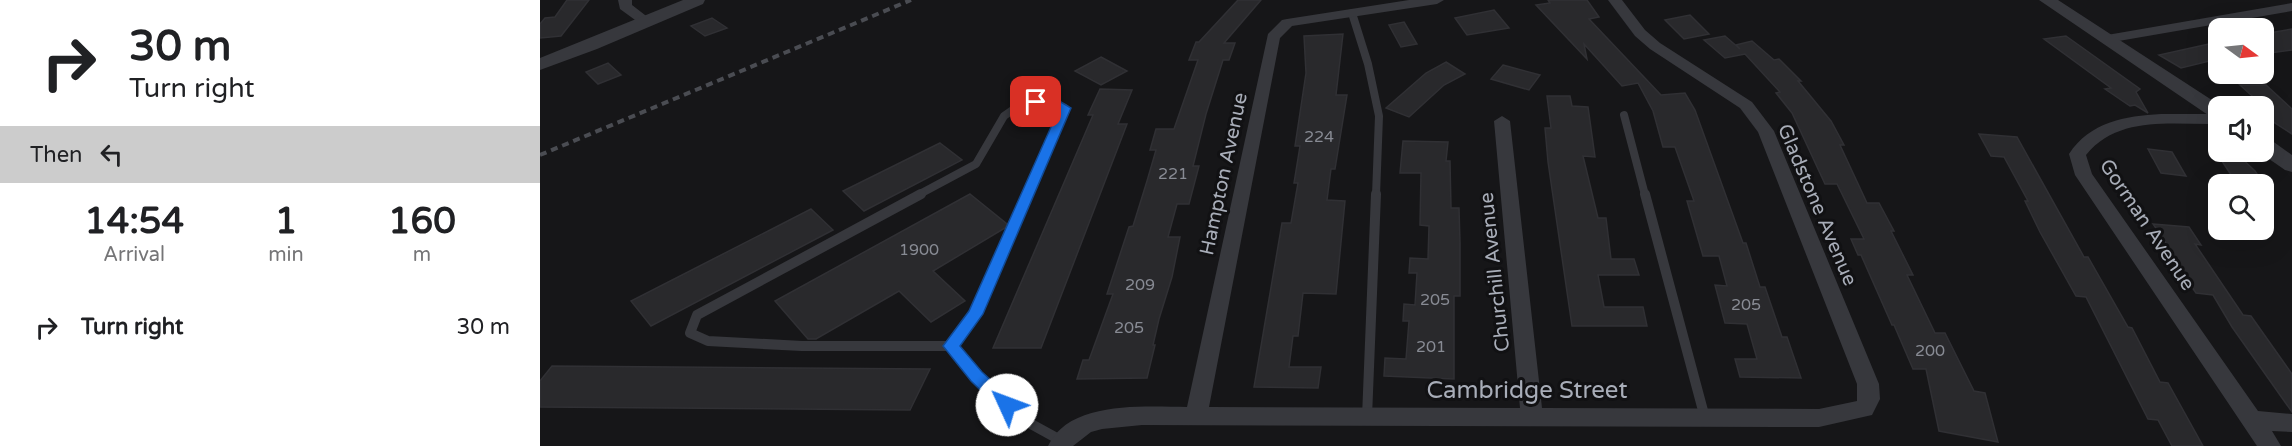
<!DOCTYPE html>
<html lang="en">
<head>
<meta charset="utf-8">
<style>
	body { margin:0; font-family:"Varela Round",sans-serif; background:#f2f2f2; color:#202124; height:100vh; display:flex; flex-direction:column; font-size:22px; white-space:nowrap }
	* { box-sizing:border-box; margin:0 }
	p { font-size:20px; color:#757577 }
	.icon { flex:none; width:33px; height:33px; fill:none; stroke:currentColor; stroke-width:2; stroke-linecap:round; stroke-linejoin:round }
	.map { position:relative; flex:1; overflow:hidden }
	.panel { display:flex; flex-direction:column; background:#fff; width:540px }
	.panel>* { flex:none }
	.hud { background:#fff; color:#202124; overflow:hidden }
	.needle { width:39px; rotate:105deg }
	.tools { position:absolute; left:1668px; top:18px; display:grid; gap:12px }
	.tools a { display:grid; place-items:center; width:66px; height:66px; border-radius:12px; background:#fff; box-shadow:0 6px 24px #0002; font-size:30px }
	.pin { position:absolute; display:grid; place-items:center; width:51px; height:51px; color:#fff; margin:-26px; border-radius:12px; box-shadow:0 3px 9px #0006 }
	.me { position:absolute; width:66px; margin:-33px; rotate:313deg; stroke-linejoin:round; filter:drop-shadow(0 0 4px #0008) }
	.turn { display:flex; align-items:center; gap:21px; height:126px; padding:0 30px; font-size:27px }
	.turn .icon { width:78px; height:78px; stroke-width:2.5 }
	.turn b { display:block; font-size:42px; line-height:51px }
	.then { display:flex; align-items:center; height:57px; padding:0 30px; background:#0003; gap:12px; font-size:22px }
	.eta { display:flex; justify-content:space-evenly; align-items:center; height:102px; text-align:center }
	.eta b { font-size:36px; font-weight:700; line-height:42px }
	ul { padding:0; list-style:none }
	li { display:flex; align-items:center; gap:18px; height:84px; padding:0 30px }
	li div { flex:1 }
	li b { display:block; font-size:22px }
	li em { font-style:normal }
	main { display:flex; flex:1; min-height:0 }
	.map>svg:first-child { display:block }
</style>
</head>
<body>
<main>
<section class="panel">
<div class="hud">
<div class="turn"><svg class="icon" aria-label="right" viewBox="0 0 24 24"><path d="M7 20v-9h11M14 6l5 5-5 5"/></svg><div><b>30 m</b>Turn right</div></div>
<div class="then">Then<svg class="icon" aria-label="left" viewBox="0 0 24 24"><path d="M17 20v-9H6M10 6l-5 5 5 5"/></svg></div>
</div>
<div class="eta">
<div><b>14:54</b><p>Arrival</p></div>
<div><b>1</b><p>min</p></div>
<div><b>160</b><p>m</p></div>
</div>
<ul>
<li><svg class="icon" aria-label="right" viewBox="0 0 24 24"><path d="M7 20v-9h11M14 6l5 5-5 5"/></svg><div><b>Turn right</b></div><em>30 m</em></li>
</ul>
</section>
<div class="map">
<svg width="1752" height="446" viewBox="0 0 1752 446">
	<rect width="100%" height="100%" fill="#161618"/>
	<g fill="#29292c" stroke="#303034" stroke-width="1.5">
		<path d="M 27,0 L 49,0 L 21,36 L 0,38 L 0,24 L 5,18 L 15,17 Z"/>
		<path d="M 698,0 L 721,0 L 684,43 L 695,43 L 689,60 L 683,60 L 666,114 L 653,166 L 659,166 L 649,204 L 637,204 L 628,237 L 640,237 L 632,277 L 619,319 L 613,345 L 615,345 L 607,378 L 537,379 L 543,360 L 549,360 L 573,294 L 567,294 L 589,227 L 593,226 L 607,181 L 616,150 L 610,150 L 616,129 L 634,129 L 658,60 L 649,60 L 656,42 L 659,42 Z"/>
		<path d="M 1008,0 L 1047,0 L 1059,17 L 1049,19 L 1121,95 L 1145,93 L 1155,110 L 1203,243 L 1206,243 L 1220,287 L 1225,287 L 1242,337 L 1247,337 L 1261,378 L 1200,377 L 1195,359 L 1217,359 L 1207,324 L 1185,323 L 1175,285 L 1187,286 L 1179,256 L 1163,256 L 1147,201 L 1154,201 L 1135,147 L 1123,147 L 1113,111 L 1098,83 L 1082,86 L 1044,44 L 1047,59 L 996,5 L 1010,3 Z"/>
		<path d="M 954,10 L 969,28 L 927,35 L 915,18 Z"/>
		<path d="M 1150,15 L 1169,34 L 1144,39 L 1125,20 Z"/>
		<path d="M 172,18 L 187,28 L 165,36 L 151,26 Z"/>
		<path d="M 864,22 L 877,44 L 861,47 L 849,25 Z"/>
		<path d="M 1752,29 L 1752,50 L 1730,53 L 1724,49 L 1724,34 Z"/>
		<path d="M 803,34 L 796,95 L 807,95 L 795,169 L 791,169 L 787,200 L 805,201 L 796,294 L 763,293 L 758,336 L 753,336 L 749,367 L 781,367 L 778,388 L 714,387 L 742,223 L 751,223 L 758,183 L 754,183 L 760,146 L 755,146 L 766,73 L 764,36 Z"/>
		<path d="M 1185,36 L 1200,49 L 1196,45 L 1212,41 L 1234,60 L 1239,59 L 1261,81 L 1258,81 L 1291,121 L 1304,145 L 1300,145 L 1327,203 L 1339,203 L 1354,231 L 1351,231 L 1373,275 L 1367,275 L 1395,333 L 1405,333 L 1434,391 L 1445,393 L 1458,442 L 1399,431 L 1386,369 L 1373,369 L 1354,325 L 1352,325 L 1321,255 L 1318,255 L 1311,239 L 1324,239 L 1297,184 L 1285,184 L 1252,113 L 1236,93 L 1240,92 L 1205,54 L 1185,58 L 1164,40 Z"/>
		<path d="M 1526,36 L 1600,89 L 1596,92 L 1608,113 L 1595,105 L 1590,106 L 1565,89 L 1571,88 L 1504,39 Z"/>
		<path d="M 1678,42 L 1678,59 L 1641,68 L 1619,55 Z"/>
		<path d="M 561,57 L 587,71 L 561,85 L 535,71 Z"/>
		<path d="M 906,62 L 925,74 L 904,85 L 869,117 L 846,108 L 886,73 Z"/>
		<path d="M 68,63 L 81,75 L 58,84 L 46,72 Z"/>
		<path d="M 963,65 L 1000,75 L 989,90 L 951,79 Z"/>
		<path d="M 1700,85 L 1726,85 L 1752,109 L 1752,134 L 1724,116 L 1732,114 Z"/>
		<path d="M 560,89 L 592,90 L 578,124 L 587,124 L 501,348 L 453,348 L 553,115 L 548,115 Z"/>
		<path d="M 1007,96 L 1030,96 L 1032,106 L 1048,107 L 1055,157 L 1043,156 L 1058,218 L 1066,218 L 1071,259 L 1094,259 L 1099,275 L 1058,275 L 1064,307 L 1103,307 L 1107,326 L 1032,326 L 1008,162 L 1005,128 L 1011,128 Z"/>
		<path d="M 1439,134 L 1477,137 L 1544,257 L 1548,257 L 1588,327 L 1592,328 L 1620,382 L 1628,383 L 1663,446 L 1632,446 L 1618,420 L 1608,419 L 1546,297 L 1536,296 L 1500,232 L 1485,201 L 1488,201 L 1464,157 L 1451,156 Z"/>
		<path d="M 863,141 L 908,142 L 906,161 L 910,161 L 911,208 L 919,208 L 920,243 L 920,296 L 914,296 L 914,379 L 844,376 L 845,358 L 866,359 L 869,321 L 863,321 L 864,304 L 875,305 L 877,273 L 869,273 L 870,258 L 888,259 L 889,226 L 880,225 L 881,173 L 860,173 Z"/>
		<path d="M 400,143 L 422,160 L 324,211 L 303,191 Z"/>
		<path d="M 1608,149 L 1632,152 L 1646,176 L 1621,173 Z"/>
		<path d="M 1676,152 L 1695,152 L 1715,171 L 1724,184 L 1697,184 Z"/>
		<path d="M 430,194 L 467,224 L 465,228 L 393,271 L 425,301 L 391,322 L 359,291 L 276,339 L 268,339 L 235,301 Z"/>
		<path d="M 271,209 L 293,230 L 111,326 L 91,301 Z"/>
		<path d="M 1613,224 L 1649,227 L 1661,245 L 1655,244 L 1703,315 L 1711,316 L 1752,374 L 1752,412 L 1692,327 L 1673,295 L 1656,293 L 1638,267 L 1642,267 Z"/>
		<path d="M 12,366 L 390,369 L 370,410 L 0,407 L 0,381 Z"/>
	</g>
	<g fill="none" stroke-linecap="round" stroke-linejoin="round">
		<g stroke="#37383d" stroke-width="8">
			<path d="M 812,13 L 828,64 L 839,116 L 836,195"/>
			<path d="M 1084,115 L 1105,195"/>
			<path d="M 378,195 L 436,164 L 464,116 L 474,109 L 496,102 L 512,102 L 525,108 L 487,195"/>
		</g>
		<g stroke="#37383d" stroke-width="10">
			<path d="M 381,194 L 157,315 L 150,333 L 168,341 L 262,346 L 411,346"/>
			<path d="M 1105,194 L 1165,418"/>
			<path d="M 411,346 L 437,377 L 482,419 L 522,441"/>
			<path d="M 411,346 L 435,314 L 488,194"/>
			<path d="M 827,417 L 836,194"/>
		</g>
		<g fill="#37383d" fill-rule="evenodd">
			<path d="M 78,0 L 92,0 L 92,5 L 114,22 L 112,25 L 102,25 L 80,9 Z"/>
			<path d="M 869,0 L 904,0 L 897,4 L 752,26 L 740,38 L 669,407 L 980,408 L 954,121 L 962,116 L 970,121 L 1002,408 L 1279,409 L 1317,401 L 1317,384 L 1218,132 L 1200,108 L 1110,49 L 1095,36 L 1068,0 L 1082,0 L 1105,30 L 1120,43 L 1212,102 L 1234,131 L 1339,384 L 1340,399 L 1332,415 L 1279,427 L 602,425 L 562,429 L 551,432 L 533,446 L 508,446 C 530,400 604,407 647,407 L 728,34 L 742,20 L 747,19 Z"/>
			<path d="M 1752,3 L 1752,11 L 1567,43 L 1560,39 L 1567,35 Z"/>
			<path d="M 1621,114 L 1678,114 L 1678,124 C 1631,125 1579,115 1546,155 L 1552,174 L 1718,411 L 1752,414 L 1752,432 L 1732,431 L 1741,446 L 1717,446 L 1535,175 L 1529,154 C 1550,122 1585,116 1621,114 Z"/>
		</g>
		<g fill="#37383d" fill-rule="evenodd">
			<path d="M 143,0 L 165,0 L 163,4 L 57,49 L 0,70 L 0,58 Z"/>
			<path d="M 1499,0 L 1518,0 L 1681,106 L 1678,106 L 1678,119 L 1671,117 Z"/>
			<path d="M 1724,139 L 1731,140 L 1752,155 L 1752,172 L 1745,170 L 1719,152 L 1724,152 Z"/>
		</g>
		<path stroke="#4a4c52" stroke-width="4" stroke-dasharray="7 5" stroke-linecap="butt" d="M 0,155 L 371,0"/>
	</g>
	<path fill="#1a73e8" stroke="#114b97" stroke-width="1.5" d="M 496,98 L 516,99 L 531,108 L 443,314 L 420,346 L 442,372 L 473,400 L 475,405 L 473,410 L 467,412 L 461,410 L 431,381 L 403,346 L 429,311 L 519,109 L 510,105 L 492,104 L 492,99 Z"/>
	<g text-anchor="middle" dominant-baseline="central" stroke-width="6" stroke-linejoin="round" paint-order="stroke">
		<g font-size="16" fill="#888b94">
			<text x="779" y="137">224</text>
			<text x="633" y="174">221</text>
			<text x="379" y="250">1900</text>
			<text x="600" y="285">209</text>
			<text x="895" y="300">205</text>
			<text x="1206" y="305">205</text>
			<text x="589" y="328">205</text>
			<text x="891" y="347">201</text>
			<text x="1390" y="351">200</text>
		</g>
		<g font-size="20" fill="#a8adb8" stroke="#111113">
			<text transform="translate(684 174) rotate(-78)">Hampton Avenue</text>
			<text transform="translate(1277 205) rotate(67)">Gladstone Avenue</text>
			<text transform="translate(1607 225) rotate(56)">Gorman Avenue</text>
			<text transform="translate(955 272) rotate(-96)">Churchill Avenue</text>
		</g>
		<g font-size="24" fill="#a8adb8" stroke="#111113">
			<text x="987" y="390">Cambridge Street</text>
		</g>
	</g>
</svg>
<div class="tools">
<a><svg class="needle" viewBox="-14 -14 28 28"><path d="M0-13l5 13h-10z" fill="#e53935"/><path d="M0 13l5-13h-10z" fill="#757577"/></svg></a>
<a><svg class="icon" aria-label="sound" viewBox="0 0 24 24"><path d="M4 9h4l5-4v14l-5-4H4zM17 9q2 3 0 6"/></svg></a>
<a><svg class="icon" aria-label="search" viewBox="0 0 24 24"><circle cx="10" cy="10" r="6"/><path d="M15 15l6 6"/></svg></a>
</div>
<div class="pin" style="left:496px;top:102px;background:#d93025"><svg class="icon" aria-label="arrive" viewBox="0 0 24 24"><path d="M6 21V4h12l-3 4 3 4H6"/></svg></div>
<svg class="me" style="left:467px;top:405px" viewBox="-20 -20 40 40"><circle r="19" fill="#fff"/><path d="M0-13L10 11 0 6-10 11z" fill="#1a73e8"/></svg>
</div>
</main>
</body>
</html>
